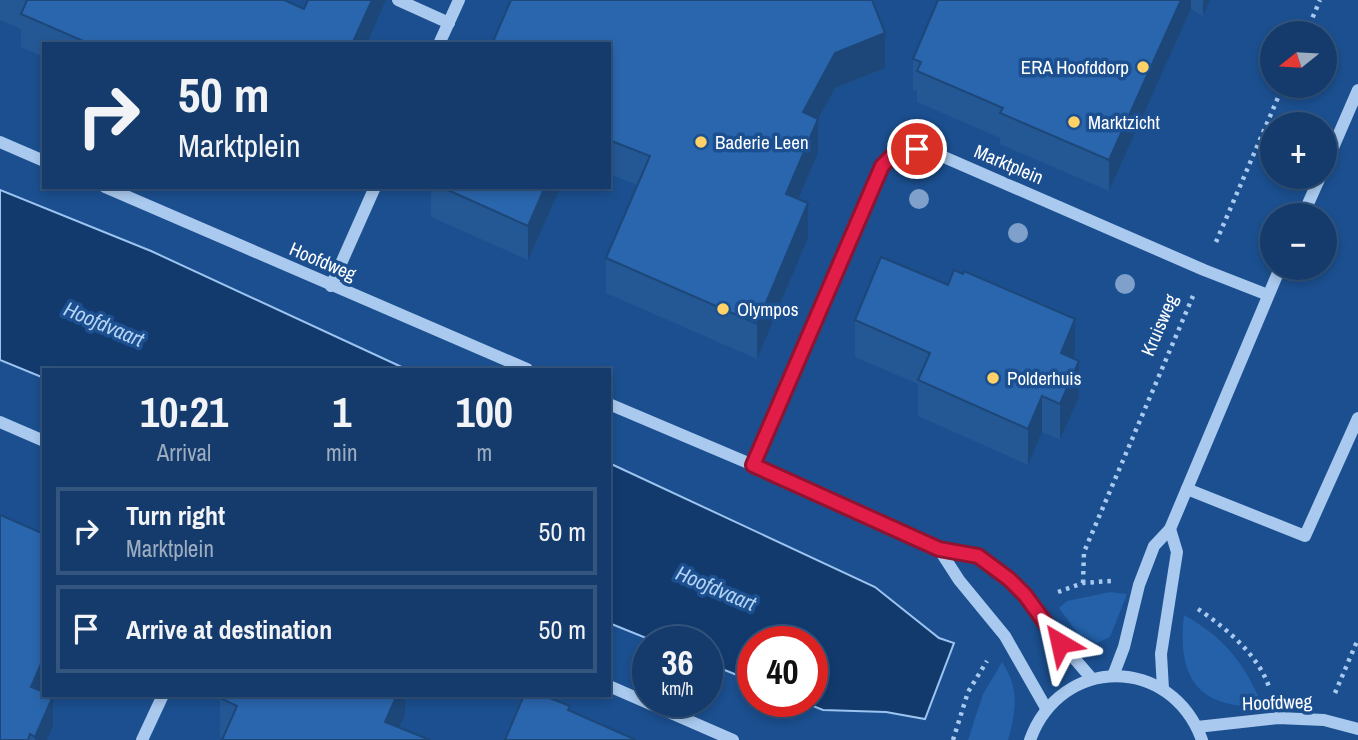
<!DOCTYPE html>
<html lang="en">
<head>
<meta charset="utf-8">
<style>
	body { margin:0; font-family:"Archivo Narrow",sans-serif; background:#1d4271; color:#f1f3f6; height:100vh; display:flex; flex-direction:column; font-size:26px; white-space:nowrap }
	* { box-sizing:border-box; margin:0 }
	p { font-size:23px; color:#9dadc1 }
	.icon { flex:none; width:38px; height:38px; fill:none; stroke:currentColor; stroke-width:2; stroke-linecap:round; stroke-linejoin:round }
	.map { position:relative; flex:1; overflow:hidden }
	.panel { position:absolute; left:42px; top:368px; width:569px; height:329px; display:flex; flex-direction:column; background:#143b6b; border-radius:0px; box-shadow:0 4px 10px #0003,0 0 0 2px #33557e }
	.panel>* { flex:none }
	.guide { position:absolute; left:42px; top:42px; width:569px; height:147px; border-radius:0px; box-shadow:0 4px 10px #0003,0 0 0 2px #33557e; background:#143b6b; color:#f1f3f6; overflow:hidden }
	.needle { width:46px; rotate:252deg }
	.buttons { position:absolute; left:1260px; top:21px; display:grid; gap:14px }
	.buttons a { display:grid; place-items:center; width:77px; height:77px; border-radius:50%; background:#143b6b; box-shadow:0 4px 10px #0003,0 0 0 2px #33557e; font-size:35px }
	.speed { position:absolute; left:632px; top:626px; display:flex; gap:14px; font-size:35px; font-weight:700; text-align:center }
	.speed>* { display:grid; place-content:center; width:91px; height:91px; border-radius:50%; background:#143b6b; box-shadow:0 4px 10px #0003,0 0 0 2px #33557e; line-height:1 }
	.speed small { font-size:18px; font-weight:400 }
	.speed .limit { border:10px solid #d22; background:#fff; color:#111 }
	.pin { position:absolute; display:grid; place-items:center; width:60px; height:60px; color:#fff; margin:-30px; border:4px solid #fff; border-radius:50%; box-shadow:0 2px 7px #0007 }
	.me { position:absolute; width:77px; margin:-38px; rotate:324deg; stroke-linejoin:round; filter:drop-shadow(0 0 5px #0008) }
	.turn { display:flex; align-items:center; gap:24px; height:147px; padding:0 21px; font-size:32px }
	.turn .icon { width:91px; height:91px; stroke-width:2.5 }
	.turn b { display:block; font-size:49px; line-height:60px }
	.eta { display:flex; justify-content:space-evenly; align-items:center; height:119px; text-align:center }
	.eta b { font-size:42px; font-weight:700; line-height:49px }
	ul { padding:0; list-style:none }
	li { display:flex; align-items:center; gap:21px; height:88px; margin:0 14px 10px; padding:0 7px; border:4px solid #33557e; border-radius:0px }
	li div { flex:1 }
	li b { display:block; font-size:26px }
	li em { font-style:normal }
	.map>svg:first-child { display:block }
</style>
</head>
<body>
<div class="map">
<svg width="1358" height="740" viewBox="0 0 1358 740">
	<rect width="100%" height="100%" fill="#1b4f8f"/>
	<g fill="#2461a8">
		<path d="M 1110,592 L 1127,594 L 1110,637 L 1097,643 L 1078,634 L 1059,608 L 1067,601 Z"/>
		<path d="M 1184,615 C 1225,638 1245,664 1263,707 C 1197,708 1177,678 1184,615 Z"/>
		<path d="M 1002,662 C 1020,688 1016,712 1008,740 L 968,740 L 983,694 Z"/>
	</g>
	<g fill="#123a6d" stroke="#9cc4f0" stroke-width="2">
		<path d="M 0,190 L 151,251 L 406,369 L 44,369 L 44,378 L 0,360 Z"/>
		<path d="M 609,463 L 875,587 L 939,638 L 954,643 L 925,719 L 886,712 L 823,710 L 803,702 L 812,702 L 812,642 L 752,642 L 752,681 L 707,663 L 707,642 L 656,642 L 609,623 Z"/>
	</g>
	<path fill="#1b4f8f" d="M 1121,719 L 1137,724 L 1150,733 L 1154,740 L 1078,740 L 1092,726 L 1106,720 Z"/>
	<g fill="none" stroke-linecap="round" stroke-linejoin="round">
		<g stroke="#a9c9ee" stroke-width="4.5" stroke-dasharray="3.5 5" stroke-linecap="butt">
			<path d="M 1306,33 L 1320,0"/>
			<path d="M 1216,242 L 1283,86"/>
			<path d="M 1083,583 L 1084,552 L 1193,296"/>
			<path d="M 1058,592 L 1083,583 L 1111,581"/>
			<path d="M 1198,609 C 1226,628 1260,656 1270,690"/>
			<path d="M 1335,693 L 1358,639"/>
			<path d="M 953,740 L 968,692 L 987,661"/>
		</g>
		<g stroke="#a9c9ee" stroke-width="12">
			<path d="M 398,0 L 449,23"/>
			<path d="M 439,44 L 459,0"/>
			<path d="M 0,142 L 44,161"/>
			<path d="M 1325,166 L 1358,90"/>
			<path d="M 105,187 L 527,369"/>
			<path d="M 1303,215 L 1320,177"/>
			<path d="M 331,286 L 375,187"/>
			<path d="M 609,404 L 753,465 L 939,549 L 978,557 L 1008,579 L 1025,595 L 1061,643 L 1092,679"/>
			<path d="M 0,422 L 44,441"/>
			<path d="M 753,465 L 874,183 C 889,151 902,146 937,154 L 1204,270 L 1268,295"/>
			<path d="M 1187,489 L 1305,536 L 1358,418"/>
			<path d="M 939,549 L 959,580 L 1005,636 L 1046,708"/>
			<path d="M 1113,676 L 1124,647 L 1139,585 L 1154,546 L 1170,529 L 1280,268"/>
			<path d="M 609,686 L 733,740"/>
			<path d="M 1163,689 L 1161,654 L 1177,552 L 1170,529"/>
			<path d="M 1197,727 L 1278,718 L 1324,720 L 1358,729"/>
			<path d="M 142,740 L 163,695"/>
			<path d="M 1030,740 C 1061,655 1171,655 1202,740"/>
		</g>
	</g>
	<g fill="#7ea0ca">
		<circle cx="919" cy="199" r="10"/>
		<circle cx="1018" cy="233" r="10"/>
		<circle cx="1125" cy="284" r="10"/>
	</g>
	<g fill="#245895">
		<path d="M 0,0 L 284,0 L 304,9 L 308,0 L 386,0 L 367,44 L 44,44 L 44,57 L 21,47 L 21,29 L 0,20 Z"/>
		<path d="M 938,0 L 1210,0 L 1203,16 L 1191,9 L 1109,191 L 1000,144 L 1000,138 L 917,102 L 917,91 L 913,90 L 913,59 Z"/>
		<path d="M 609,44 L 885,68 L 835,88 L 818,118 L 818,153 L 799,199 L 808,238 L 757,359 L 606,293 L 606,258 L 637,185 L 609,174 Z"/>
		<path d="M 431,187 L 561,187 L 528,260 L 431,217 Z"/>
		<path d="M 963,274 L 1075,355 L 1074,359 L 1079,397 L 1060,440 L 1042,432 L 1028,465 L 918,416 L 918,384 L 855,357 L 855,320 L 948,285 Z"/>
		<path d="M 42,691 L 53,726 L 47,740 L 0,740 Z"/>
		<path d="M 405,695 L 405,715 L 400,728 L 223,738 L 220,737 L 220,698 Z"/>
	</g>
	<g fill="#1d4779">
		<path d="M 372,0 L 386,0 L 367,44 L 352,44 Z"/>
		<path d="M 1181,0 L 1191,0 L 1191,9 L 1109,191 L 1109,160 Z"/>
		<path d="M 1203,0 L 1210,0 L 1203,16 Z"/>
		<path d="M 885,33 L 885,68 L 835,88 L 803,147 L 803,112 L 835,53 Z"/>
		<path d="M 818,119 L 818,153 L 786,229 L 786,194 Z"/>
		<path d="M 545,187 L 561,187 L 528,260 L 528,226 Z"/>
		<path d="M 808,203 L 808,238 L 757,359 L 757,324 Z"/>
		<path d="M 1075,319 L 1075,355 L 1061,389 L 1061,353 Z"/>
		<path d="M 1079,361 L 1079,397 L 1060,440 L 1060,404 Z"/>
		<path d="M 1042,396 L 1042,432 L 1028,465 L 1028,429 Z"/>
		<path d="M 44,657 L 44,687 L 31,717 L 31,687 Z"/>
		<path d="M 397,695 L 405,695 L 405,715 L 394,740 L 385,722 Z"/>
		<path d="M 53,696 L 53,726 L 47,740 L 35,740 L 35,737 Z"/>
	</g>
	<g fill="#2a66ad" stroke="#1d4779" stroke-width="2">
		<path d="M 27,0 L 284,0 L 304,9 L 308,0 L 372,0 L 352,44 L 90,44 L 21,14 Z"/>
		<path d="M 511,0 L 872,0 L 885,33 L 835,53 L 803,112 L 818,119 L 786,194 L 808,203 L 757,324 L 606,258 L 650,156 L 609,140 L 609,44 L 492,44 Z"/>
		<path d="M 938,0 L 1181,0 L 1109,160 L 1000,113 L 1003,108 L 917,71 L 921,62 L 913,59 Z"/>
		<path d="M 441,187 L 545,187 L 528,226 Z"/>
		<path d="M 881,257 L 948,285 L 954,270 L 963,274 L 964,271 L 1075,319 L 1061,353 L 1079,361 L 1060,404 L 1042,396 L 1028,429 L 918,380 L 930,353 L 855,320 Z"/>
		<path d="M 0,515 L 44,534 L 44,657 L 31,687 L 44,692 L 44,695 L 53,696 L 35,737 L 30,734 L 28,740 L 0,740 Z"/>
		<path d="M 221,695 L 397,695 L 385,722 L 430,740 L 222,740 L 237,706 L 220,698 Z"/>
		<path d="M 524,695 L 542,695 L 570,706 L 568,710 L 636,740 L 505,740 Z"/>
	</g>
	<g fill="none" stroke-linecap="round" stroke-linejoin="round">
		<defs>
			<path id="route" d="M 917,149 L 896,152 L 882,166 L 753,465 L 939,549 L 978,556 L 1009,579 L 1025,595 L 1060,643"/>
		</defs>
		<use href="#route" stroke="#92132f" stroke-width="18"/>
		<use href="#route" stroke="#e11d48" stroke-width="12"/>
	</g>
	<g fill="#ffd166" stroke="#1b4f8f" stroke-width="2.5">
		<circle cx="1143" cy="67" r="7"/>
		<circle cx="1074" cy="122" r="7"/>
		<circle cx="701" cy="142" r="7"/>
		<circle cx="723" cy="309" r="7"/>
		<circle cx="993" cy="378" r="7"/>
	</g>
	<g text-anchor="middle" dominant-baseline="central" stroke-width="7" stroke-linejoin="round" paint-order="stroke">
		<g font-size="19" fill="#fff" stroke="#1b4f8f" text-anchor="start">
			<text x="1129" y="67" text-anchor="end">ERA Hoofddorp</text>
			<text x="1088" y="122">Marktzicht</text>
			<text x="715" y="142">Baderie Leen</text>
			<text x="737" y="309">Olympos</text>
			<text x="1007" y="378">Polderhuis</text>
		</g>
		<g font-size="19" fill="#fff" stroke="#1b4f8f">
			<text transform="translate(1009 164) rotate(23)">Marktplein</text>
			<text transform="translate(323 261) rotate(23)">Hoofdweg</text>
			<text transform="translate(1159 325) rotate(-67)">Kruisweg</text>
			<text transform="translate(1277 702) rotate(-2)">Hoofdweg</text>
		</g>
		<g font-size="21" font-style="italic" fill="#b5d3f5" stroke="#1b4f8f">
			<text transform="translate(104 324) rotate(23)">Hoofdvaart</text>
			<text transform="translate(716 588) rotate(23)">Hoofdvaart</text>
		</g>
	</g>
</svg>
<div class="buttons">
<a><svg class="needle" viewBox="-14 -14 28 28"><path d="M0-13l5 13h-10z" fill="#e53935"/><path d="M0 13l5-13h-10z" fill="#9dadc1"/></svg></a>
<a>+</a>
<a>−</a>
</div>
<div class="speed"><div>36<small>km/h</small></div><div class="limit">40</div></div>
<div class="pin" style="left:917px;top:149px;background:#d93025"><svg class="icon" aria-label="arrive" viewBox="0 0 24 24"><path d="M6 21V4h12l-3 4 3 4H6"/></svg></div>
<svg class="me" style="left:1060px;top:643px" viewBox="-20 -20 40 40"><path d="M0-17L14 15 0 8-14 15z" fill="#e11d48" stroke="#fff" stroke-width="4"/></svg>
<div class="guide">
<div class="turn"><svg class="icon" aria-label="right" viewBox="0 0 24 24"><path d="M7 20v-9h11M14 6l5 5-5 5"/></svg><div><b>50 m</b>Marktplein</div></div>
</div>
<section class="panel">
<div class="eta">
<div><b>10:21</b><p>Arrival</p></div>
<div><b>1</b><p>min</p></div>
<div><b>100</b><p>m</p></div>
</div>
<ul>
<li><svg class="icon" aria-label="right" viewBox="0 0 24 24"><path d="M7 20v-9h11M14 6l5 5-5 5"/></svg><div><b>Turn right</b><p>Marktplein</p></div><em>50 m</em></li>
<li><svg class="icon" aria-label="arrive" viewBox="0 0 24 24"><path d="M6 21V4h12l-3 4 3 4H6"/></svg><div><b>Arrive at destination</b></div><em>50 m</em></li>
</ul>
</section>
</div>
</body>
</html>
